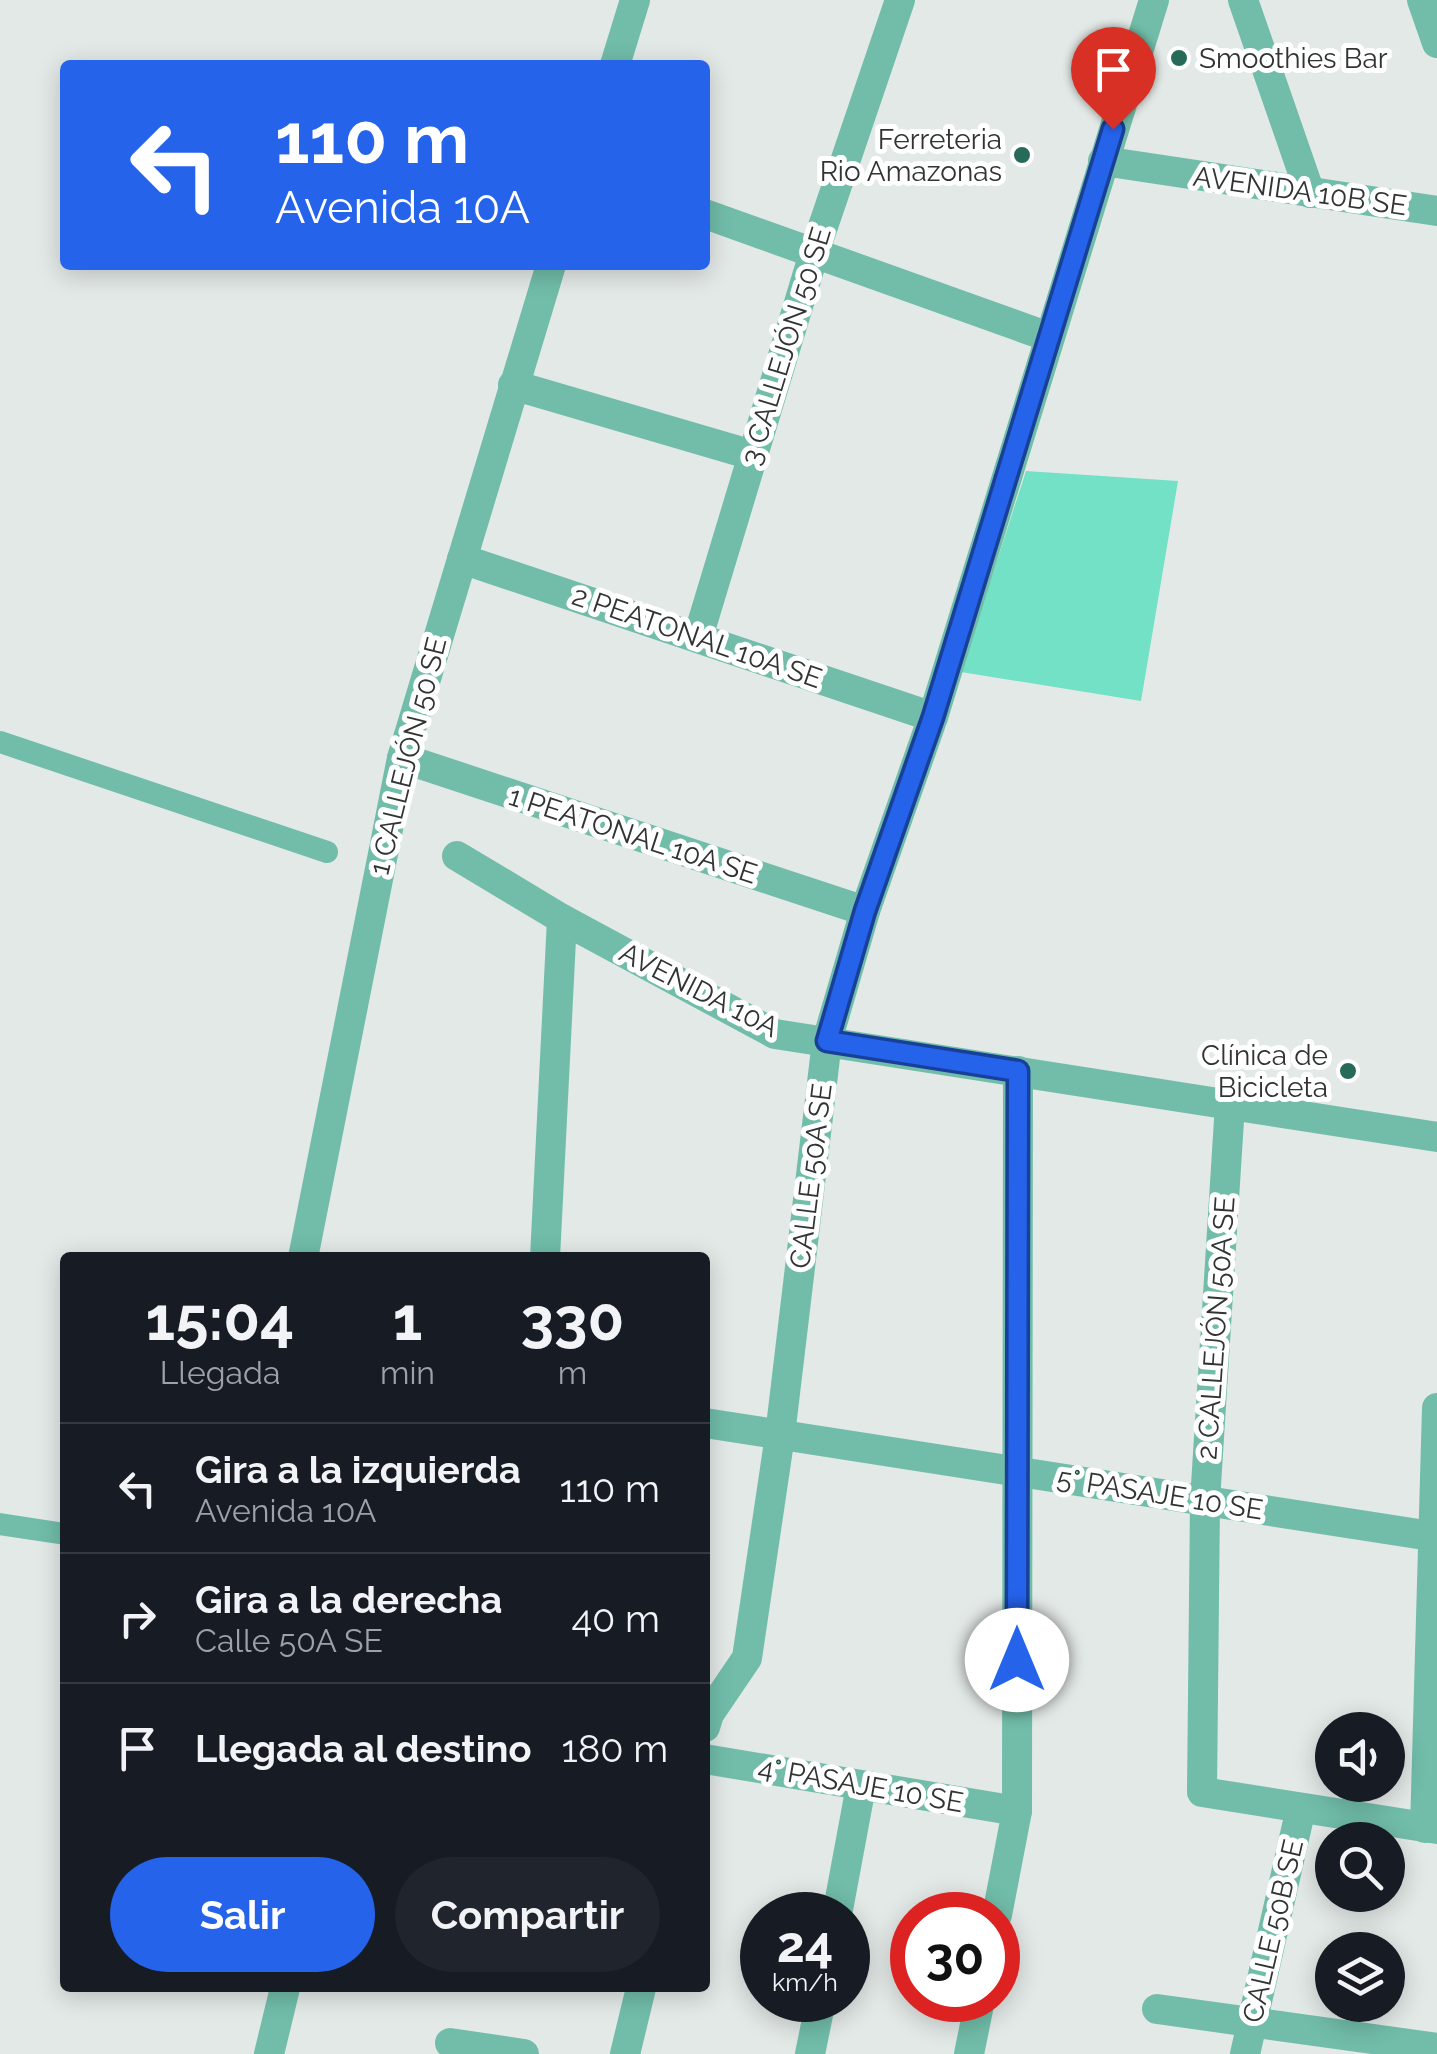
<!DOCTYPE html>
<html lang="es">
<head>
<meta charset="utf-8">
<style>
	body { margin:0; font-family:Raleway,sans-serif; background:#20242c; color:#f1f3f6; height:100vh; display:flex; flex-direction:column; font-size:38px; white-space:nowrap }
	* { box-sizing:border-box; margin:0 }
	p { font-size:32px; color:#9ea1a6 }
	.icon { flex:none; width:55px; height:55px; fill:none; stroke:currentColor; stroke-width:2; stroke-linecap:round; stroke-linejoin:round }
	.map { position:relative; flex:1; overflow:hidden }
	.side { position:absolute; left:60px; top:1252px; width:650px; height:740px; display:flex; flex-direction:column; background:#171b24; border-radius:10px; box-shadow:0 5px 25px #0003 }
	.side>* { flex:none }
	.top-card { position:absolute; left:60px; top:60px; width:650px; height:210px; border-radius:10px; box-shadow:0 5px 25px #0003; background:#2563eb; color:#fff; overflow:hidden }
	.tools { position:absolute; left:1315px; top:1712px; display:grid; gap:20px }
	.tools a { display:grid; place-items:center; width:90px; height:90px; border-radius:50%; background:#171b24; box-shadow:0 5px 25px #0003; font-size:50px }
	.speed { position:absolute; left:740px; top:1892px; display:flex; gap:20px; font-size:50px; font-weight:700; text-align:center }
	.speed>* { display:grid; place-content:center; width:130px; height:130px; border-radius:50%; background:#171b24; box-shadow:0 5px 25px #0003; line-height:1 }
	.speed small { font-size:25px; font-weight:400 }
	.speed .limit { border:15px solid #d22; background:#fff; color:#111 }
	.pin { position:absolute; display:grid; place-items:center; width:85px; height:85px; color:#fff; margin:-102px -42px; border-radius:50% 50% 50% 0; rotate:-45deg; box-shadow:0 0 10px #0007 }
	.pin .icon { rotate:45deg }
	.me { position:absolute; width:110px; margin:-55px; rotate:0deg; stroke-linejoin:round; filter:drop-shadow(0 0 8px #0008) }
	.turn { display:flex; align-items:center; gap:35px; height:210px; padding:0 50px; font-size:45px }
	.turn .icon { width:130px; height:130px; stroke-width:2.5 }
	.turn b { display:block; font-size:70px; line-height:85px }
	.eta { display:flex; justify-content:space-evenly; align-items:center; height:170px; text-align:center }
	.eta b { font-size:60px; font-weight:700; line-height:70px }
	.cta { display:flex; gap:20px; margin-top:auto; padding:20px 50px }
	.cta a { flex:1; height:115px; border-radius:60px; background:#2563eb; color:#fff; font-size:40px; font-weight:700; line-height:115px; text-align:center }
	.cta a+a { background:#20242c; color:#f1f3f6 }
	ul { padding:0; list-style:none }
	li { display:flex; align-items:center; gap:30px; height:130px; padding:0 50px; border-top:2px solid #363941 }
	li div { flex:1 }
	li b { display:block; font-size:38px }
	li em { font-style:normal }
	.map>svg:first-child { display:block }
</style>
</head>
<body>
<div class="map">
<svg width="1437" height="2054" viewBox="0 0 1437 2054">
	<rect width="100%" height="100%" fill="#e3e9e7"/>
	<path fill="#72e1c5" d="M 1026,471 L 1178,481 L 1141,701 L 961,672 Z"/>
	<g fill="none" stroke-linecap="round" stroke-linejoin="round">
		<g stroke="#71bda9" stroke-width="22">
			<path d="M 0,742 L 327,852"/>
			<path d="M 0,1524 L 65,1534"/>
		</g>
		<g stroke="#71bda9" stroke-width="30">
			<path d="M 1243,0 L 1310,193"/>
			<path d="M 1422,0 L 1437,43"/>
			<path d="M 615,65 L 635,0"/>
			<path d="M 1103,161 L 1437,211"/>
			<path d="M 705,214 L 1049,337"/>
			<path d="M 513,385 L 752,455"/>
			<path d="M 462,559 L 933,717"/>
			<path d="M 698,637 L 815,250 L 900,0"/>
			<path d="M 402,758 L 865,911"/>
			<path d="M 457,856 L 562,919 L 775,1034 L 1437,1137"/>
			<path d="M 1230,1104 L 1205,1501 L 1202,1792 L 1437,1829"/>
			<path d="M 303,1258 L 402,758 L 551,265"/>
			<path d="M 545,1258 L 562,919"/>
			<path d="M 705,1423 L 1437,1537"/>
			<path d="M 705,1727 L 709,1714 L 747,1658 L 780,1435 L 827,1041 L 865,911 L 933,717 L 1154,0"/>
			<path d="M 705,1759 L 1017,1811"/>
			<path d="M 1425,1828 L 1437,1408"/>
			<path d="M 837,1915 L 861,1786"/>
			<path d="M 997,1915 L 1017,1811 L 1018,1071"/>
			<path d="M 1157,2009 L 1437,2048"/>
			<path d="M 450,2043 L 524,2054"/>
			<path d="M 269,2054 L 285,1988"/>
			<path d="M 625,2054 L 641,1988"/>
			<path d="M 810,2054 L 821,2000"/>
			<path d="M 969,2054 L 980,2000"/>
			<path d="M 1245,2054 L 1301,1808"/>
		</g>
	</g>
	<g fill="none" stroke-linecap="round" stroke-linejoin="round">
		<defs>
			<path id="route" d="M 1017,1660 L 1018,1071 L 827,1041 L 865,911 L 933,717 L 1113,129"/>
		</defs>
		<use href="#route" stroke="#184099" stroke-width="25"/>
		<use href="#route" stroke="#2563eb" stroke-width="18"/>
	</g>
	<g fill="#286a5a" stroke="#fff" stroke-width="4">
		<circle cx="1179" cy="58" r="10"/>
		<circle cx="1022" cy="155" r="10"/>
		<circle cx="1348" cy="1071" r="10"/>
	</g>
	<g text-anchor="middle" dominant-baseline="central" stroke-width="10" stroke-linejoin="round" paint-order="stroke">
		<g font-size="28" fill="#313433" stroke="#fff" text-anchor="end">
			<text x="1199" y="58" text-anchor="start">Smoothies Bar</text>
			<text x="1002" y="139">Ferreteria<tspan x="1002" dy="32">Rio Amazonas</tspan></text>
			<text x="1328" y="1055">Clínica de<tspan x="1328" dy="32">Bicicleta</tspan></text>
		</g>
		<g font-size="28" fill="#313433" stroke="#fff">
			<text transform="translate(1300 191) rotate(8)">AVENIDA 10B SE</text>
			<text transform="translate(786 346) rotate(-73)">3 CALLEJÓN 50 SE</text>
			<text transform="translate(697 637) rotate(19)">2 PEATONAL 10A SE</text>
			<text transform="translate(408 756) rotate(-76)">1 CALLEJÓN 50 SE</text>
			<text transform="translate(633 835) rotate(18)">1 PEATONAL 10A SE</text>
			<text transform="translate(699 990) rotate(27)">AVENIDA 10A</text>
			<text transform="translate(811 1176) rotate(-83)">CALLE 50A SE</text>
			<text transform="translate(1216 1328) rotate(-86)">2 CALLEJÓN 50A SE</text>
			<text transform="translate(1160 1494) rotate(9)">5° PASAJE 10 SE</text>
			<text transform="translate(861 1785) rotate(10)">4° PASAJE 10 SE</text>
			<text transform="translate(1273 1931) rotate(-77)">CALLE 50B SE</text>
		</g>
	</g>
</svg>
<div class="tools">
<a><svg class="icon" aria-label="sound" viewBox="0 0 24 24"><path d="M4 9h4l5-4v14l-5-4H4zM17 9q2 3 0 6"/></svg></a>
<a><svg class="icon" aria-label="search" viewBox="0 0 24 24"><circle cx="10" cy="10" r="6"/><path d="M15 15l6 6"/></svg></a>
<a><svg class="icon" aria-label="layers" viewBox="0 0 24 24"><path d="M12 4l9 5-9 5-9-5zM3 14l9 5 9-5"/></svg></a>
</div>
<div class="speed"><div>24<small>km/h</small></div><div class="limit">30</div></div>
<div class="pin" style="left:1113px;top:129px;background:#d93025"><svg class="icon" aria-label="arrive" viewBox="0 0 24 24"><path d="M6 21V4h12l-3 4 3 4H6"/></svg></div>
<svg class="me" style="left:1017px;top:1660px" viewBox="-20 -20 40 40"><circle r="19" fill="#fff"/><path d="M0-13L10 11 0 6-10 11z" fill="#2563eb"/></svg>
<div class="top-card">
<div class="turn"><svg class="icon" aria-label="left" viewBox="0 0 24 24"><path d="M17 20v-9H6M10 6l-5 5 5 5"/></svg><div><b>110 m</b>Avenida 10A</div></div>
</div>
<section class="side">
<div class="eta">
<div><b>15:04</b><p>Llegada</p></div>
<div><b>1</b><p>min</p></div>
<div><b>330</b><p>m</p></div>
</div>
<ul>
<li><svg class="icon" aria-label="left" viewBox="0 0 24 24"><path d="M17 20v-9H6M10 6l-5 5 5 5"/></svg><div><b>Gira a la izquierda</b><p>Avenida 10A</p></div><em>110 m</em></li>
<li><svg class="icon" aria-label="right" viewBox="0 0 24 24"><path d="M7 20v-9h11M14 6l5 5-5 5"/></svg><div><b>Gira a la derecha</b><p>Calle 50A SE</p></div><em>40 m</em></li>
<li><svg class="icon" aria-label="arrive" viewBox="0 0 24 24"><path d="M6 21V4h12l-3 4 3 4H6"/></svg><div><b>Llegada al destino</b></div><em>180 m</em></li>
</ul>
<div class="cta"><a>Salir</a><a>Compartir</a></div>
</section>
</div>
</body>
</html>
